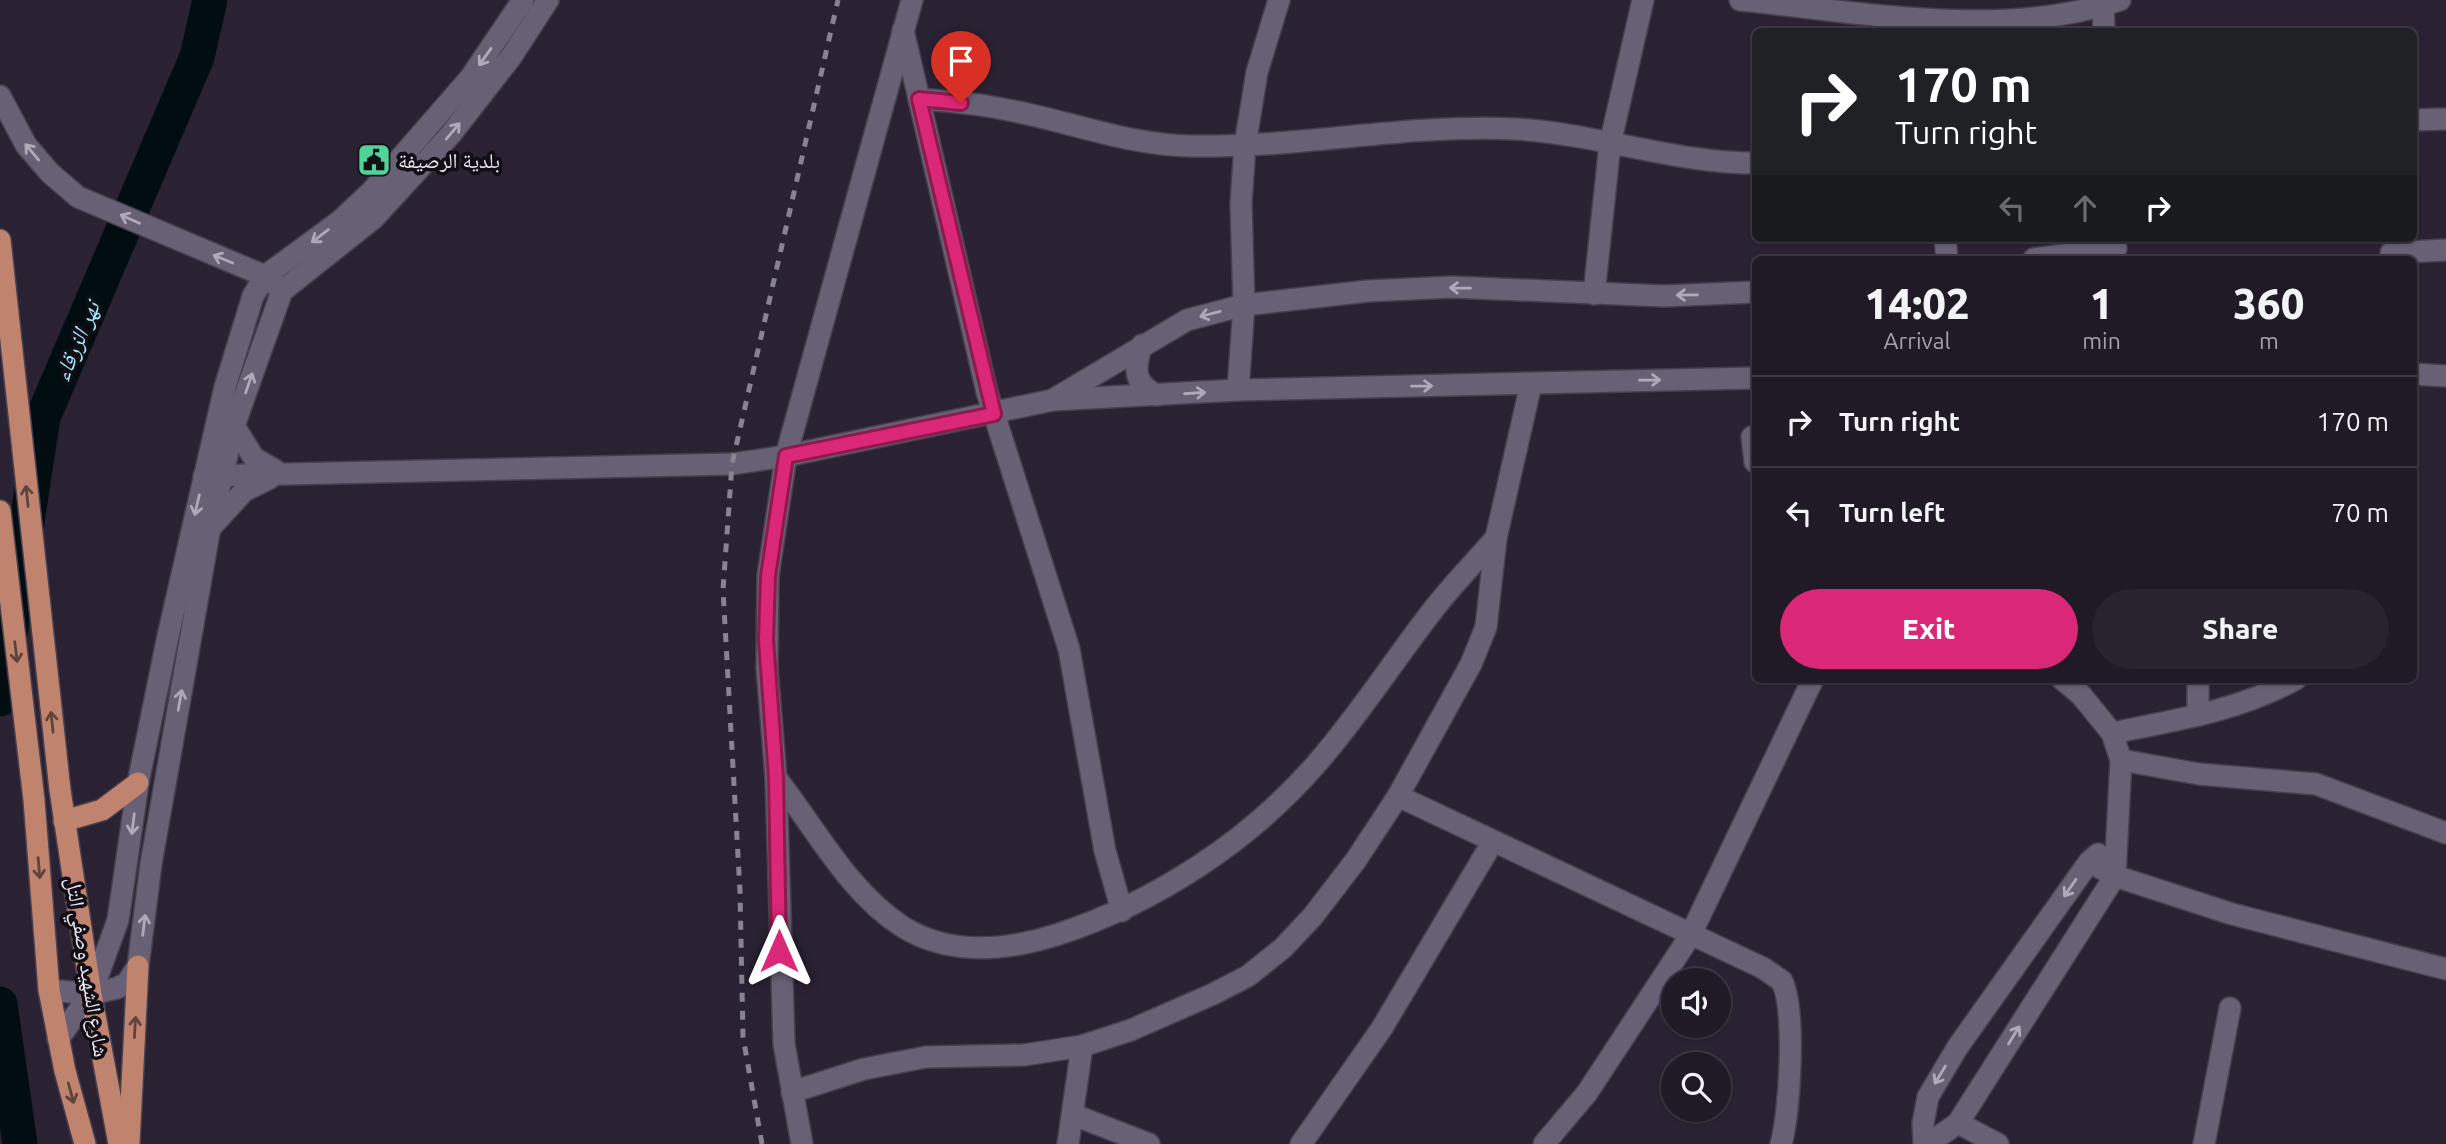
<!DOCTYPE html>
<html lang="en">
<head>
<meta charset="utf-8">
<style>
	body { margin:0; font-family:Ubuntu,"Noto Naskh Arabic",sans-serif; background:#28232e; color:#f1f3f6; height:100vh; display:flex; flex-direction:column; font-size:26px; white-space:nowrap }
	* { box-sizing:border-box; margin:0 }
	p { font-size:23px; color:#a2a1a7 }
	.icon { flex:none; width:38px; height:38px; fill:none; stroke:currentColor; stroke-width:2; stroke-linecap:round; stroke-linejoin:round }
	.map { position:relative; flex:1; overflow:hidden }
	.panel { position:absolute; left:1752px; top:256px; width:665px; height:427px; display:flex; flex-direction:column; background:#201a26; border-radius:10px; box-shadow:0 2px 5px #0004,0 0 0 2px #3d3843 }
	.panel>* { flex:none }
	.banner { position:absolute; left:1752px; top:28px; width:665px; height:214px; border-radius:10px; box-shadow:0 2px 5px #0004,0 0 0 2px #3d3843; background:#202124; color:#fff; overflow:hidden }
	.tools { position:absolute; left:1661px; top:968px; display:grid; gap:14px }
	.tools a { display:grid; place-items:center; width:70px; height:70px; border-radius:50%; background:#201a26; box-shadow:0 2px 5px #0004,0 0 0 2px #3d3843; font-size:35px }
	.pin { position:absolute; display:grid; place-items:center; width:60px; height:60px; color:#fff; margin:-72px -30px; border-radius:50% 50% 50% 0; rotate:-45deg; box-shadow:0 0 7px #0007 }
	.pin .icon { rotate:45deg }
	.me { position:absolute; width:77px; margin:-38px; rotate:0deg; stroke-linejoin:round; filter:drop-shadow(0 0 5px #0008) }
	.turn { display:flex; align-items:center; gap:24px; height:147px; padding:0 28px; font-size:32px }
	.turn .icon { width:91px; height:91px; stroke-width:2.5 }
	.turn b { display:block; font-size:49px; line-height:60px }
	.lanes { display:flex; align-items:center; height:66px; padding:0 28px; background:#0003; justify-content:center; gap:35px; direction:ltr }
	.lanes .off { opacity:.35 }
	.eta { display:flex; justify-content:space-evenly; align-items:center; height:119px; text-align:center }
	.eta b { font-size:42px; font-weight:800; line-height:49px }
	.primary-button { display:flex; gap:14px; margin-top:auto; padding:14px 28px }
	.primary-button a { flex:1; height:80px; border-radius:42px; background:#db2777; color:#fff; font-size:28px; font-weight:800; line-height:80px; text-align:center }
	.primary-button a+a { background:#28232e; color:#f1f3f6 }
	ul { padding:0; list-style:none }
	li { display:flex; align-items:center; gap:21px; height:91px; padding:0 28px; border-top:2px solid #3d3843 }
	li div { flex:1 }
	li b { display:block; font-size:26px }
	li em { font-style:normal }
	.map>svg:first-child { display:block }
</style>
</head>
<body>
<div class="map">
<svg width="2446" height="1144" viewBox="0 0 2446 1144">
	<rect width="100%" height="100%" fill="#2a2233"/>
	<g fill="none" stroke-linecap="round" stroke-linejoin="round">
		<g stroke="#020d11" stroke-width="35">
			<path d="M 0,699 L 43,417 L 197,57 L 210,0"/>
			<path d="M 0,1004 L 20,1144"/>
		</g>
		<defs>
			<g id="minor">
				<path d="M 1740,0 C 1860,12 2004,40 2120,0"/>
				<path d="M 2103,0 L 2104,32"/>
				<path d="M 903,30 L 987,392 L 1069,649 L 1105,851 L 1122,911"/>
				<path d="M 0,96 L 26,145 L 50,173 L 78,197 L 265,276 L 275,285"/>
				<path d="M 919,99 C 947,101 976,103 1003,109 C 1066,120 1126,145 1191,146 C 1299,148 1405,124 1514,129 C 1595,133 1673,163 1755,163"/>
				<path d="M 2413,120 L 2446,119"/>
				<path d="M 1945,238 L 1947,259"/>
				<path d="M 2391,253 L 2446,250"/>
				<path d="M 2034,259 L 2116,248"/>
				<path d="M 1594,294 L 1610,144 L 1643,0"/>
				<path d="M 1142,345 C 1134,368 1133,384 1157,395"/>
				<path d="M 2413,374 L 2446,376"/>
				<path d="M 1238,390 L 1244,305 L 1241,203 L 1245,145 L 1257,72 L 1279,0"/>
				<path d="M 1054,399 L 1187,320 L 1244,305 L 1368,291 L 1452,287 L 1664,296 L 1755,292"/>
				<path d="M 234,426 L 254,458 L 275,470"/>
				<path d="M 1752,437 L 1755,462"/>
				<path d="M 204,476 L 732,464 L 786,456 L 1053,400 L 1238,390 L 1755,378"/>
				<path d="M 212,526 L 244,491 L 270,478"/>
				<path d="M 2198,715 L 2198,679"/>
				<path d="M 2112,733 C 2176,720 2238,711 2296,679"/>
				<path d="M 2121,760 L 2199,774 L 2316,784 L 2446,833"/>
				<path d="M 776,778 C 815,827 848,892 903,927 C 950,956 1005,951 1056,935 C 1155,903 1250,841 1318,762 C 1360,714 1394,660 1433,610 C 1452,585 1475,562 1496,538"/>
				<path d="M 1398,796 L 1763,968 L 1782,981 C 1796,1011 1790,1112 1781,1144"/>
				<path d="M 2089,862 L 2115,876 L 2232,914 L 2446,969"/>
				<path d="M 49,990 L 91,994 L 117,988 L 127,983 L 138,966 L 151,864 L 210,527 L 234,426 L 282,291 L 374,218 L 451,134 L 511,57 L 548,0"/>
				<path d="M 58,1039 L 91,994 L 118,920 L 138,783 L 168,636 L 225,387 L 253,296 L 265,276 L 340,221 L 371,192 L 471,77 L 523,0"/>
				<path d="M 792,1092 L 864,1069 L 926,1057 L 1024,1055 L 1082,1046 L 1131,1030 L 1213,994 L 1248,976 L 1283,948 L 1313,916 L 1356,860 L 1398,796 L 1471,664 L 1486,627 L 1496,538 L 1531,384"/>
				<path d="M 1074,1115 L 1149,1144"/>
				<path d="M 1958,1123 L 1998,1144"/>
				<path d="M 802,1144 L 784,1044 L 776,778 L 767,668 L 768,576 L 786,456 L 912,0"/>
				<path d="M 1068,1144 L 1082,1046"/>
				<path d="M 1301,1144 L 1382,1028 L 1492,843"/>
				<path d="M 1544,1144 L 1587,1093 L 1690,936 L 1813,679"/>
				<path d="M 1924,1144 L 1923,1123 L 1928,1097 L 1957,1048 L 2089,862 L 2098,854"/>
				<path d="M 1928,1144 L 1958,1123 L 2115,876 L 2121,760 L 2112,733 L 2081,695 L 2062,679"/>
				<path d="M 2204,1144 L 2230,1008"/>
			</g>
			<g id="major">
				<path d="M 0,240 L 60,790 L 91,994 L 119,1144"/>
				<path d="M 0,511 L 34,800 L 49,990 L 65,1071 L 85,1144"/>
				<path d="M 64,821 L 102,810 L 138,783"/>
				<path d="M 129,1144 L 138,966"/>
			</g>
		</defs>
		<use href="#minor" stroke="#473f4e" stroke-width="24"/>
		<use href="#major" stroke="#473f4e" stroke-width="24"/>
		<use href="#minor" stroke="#686074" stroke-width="21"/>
		<use href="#major" stroke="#c0836d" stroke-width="21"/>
		<path stroke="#898291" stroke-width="5" stroke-dasharray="9 9" stroke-linecap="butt" d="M 762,1144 L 743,1037 L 740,891 L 723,590 L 732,464 L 838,0"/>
	</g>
	<defs><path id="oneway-shaft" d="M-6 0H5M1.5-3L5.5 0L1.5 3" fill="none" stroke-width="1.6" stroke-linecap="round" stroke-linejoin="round" transform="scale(1.75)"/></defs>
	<g stroke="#b0a9b9">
		<use href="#oneway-shaft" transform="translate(485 57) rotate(125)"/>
		<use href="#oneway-shaft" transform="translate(453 131) rotate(-50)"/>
		<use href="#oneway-shaft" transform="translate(32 152) rotate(-130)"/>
		<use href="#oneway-shaft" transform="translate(130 219) rotate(-156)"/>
		<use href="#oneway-shaft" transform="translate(320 236) rotate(143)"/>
		<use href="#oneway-shaft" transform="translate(223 259) rotate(-158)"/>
		<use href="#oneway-shaft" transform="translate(1460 288) rotate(-179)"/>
		<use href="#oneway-shaft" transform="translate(1687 295) rotate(179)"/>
		<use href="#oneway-shaft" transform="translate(1210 314) rotate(165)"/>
		<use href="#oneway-shaft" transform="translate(1650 380) rotate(-1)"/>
		<use href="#oneway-shaft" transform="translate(249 383) rotate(-71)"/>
		<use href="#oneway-shaft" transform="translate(1422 386) rotate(-1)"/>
		<use href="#oneway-shaft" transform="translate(1195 393) rotate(-4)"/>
		<use href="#oneway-shaft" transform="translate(197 505) rotate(103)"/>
		<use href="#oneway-shaft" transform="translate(180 700) rotate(-80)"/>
		<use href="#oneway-shaft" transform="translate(133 824) rotate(97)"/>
		<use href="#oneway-shaft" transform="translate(2070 888) rotate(125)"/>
		<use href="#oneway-shaft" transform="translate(144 925) rotate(-83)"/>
		<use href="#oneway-shaft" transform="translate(2014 1035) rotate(-58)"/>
		<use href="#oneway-shaft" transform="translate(1940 1075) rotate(121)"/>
	</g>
	<g stroke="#60433d">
		<use href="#oneway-shaft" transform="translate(27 496) rotate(-96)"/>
		<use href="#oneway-shaft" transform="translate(16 652) rotate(83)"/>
		<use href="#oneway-shaft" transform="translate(52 722) rotate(-96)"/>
		<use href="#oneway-shaft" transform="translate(39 868) rotate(85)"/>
		<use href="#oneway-shaft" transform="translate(135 1027) rotate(-87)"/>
		<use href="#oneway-shaft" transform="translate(71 1093) rotate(75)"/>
	</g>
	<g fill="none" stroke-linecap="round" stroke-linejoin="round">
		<defs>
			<path id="route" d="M 779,951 L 776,778 L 766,640 L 768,576 L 786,456 L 994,414 L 919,99 L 961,103"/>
		</defs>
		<use href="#route" stroke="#8e194d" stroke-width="18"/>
		<use href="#route" stroke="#db2777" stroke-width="12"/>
	</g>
	<defs>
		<symbol id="civic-square" viewBox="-11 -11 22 22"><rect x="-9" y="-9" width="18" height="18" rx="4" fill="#4fd399" stroke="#110e15"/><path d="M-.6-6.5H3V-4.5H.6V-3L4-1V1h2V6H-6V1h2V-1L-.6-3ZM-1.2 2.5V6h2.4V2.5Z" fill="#111"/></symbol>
	</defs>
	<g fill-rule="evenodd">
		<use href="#civic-square" x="355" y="141" width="38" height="38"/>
	</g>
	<g text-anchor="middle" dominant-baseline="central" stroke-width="7" stroke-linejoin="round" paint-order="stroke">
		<g font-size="21" fill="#eae5f1" stroke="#110e15" text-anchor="start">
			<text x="398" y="160">بلدية الرصيفة</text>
		</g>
		<g font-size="21" fill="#eae5f1" stroke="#110e15">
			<text transform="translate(88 967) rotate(81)">شارع الشهيد وصفي التل</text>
		</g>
		<g font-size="23" font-style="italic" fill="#9ce8fe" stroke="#110e15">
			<text transform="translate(76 341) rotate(-67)">نهر الزرقاء</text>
		</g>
	</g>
</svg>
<div class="tools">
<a><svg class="icon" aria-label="sound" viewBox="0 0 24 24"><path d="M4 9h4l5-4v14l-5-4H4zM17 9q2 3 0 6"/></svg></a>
<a><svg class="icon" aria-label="search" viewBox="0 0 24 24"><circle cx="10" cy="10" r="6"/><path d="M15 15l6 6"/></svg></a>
</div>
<div class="pin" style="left:961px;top:103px;background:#d93025"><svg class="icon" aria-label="arrive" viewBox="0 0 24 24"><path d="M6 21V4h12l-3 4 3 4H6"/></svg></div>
<svg class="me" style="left:779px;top:951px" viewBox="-20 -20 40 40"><path d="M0-17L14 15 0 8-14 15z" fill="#db2777" stroke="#fff" stroke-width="4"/></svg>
<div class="banner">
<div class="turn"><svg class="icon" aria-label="right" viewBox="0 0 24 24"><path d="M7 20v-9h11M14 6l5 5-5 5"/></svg><div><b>170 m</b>Turn right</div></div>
<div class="lanes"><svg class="icon off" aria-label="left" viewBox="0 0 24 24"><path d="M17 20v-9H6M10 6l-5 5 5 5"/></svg><svg class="icon off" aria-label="ahead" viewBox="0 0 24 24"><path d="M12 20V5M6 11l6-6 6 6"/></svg><svg class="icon" aria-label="right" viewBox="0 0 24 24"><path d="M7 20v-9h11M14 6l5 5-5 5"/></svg></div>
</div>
<section class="panel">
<div class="eta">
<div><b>14:02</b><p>Arrival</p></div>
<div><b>1</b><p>min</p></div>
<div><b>360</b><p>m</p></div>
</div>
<ul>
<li><svg class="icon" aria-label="right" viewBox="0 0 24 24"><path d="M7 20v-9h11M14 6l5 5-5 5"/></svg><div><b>Turn right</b></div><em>170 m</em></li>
<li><svg class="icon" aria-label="left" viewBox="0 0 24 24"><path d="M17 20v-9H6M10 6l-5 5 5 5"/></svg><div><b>Turn left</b></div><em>70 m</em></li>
</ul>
<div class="primary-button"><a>Exit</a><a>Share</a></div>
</section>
</div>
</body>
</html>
